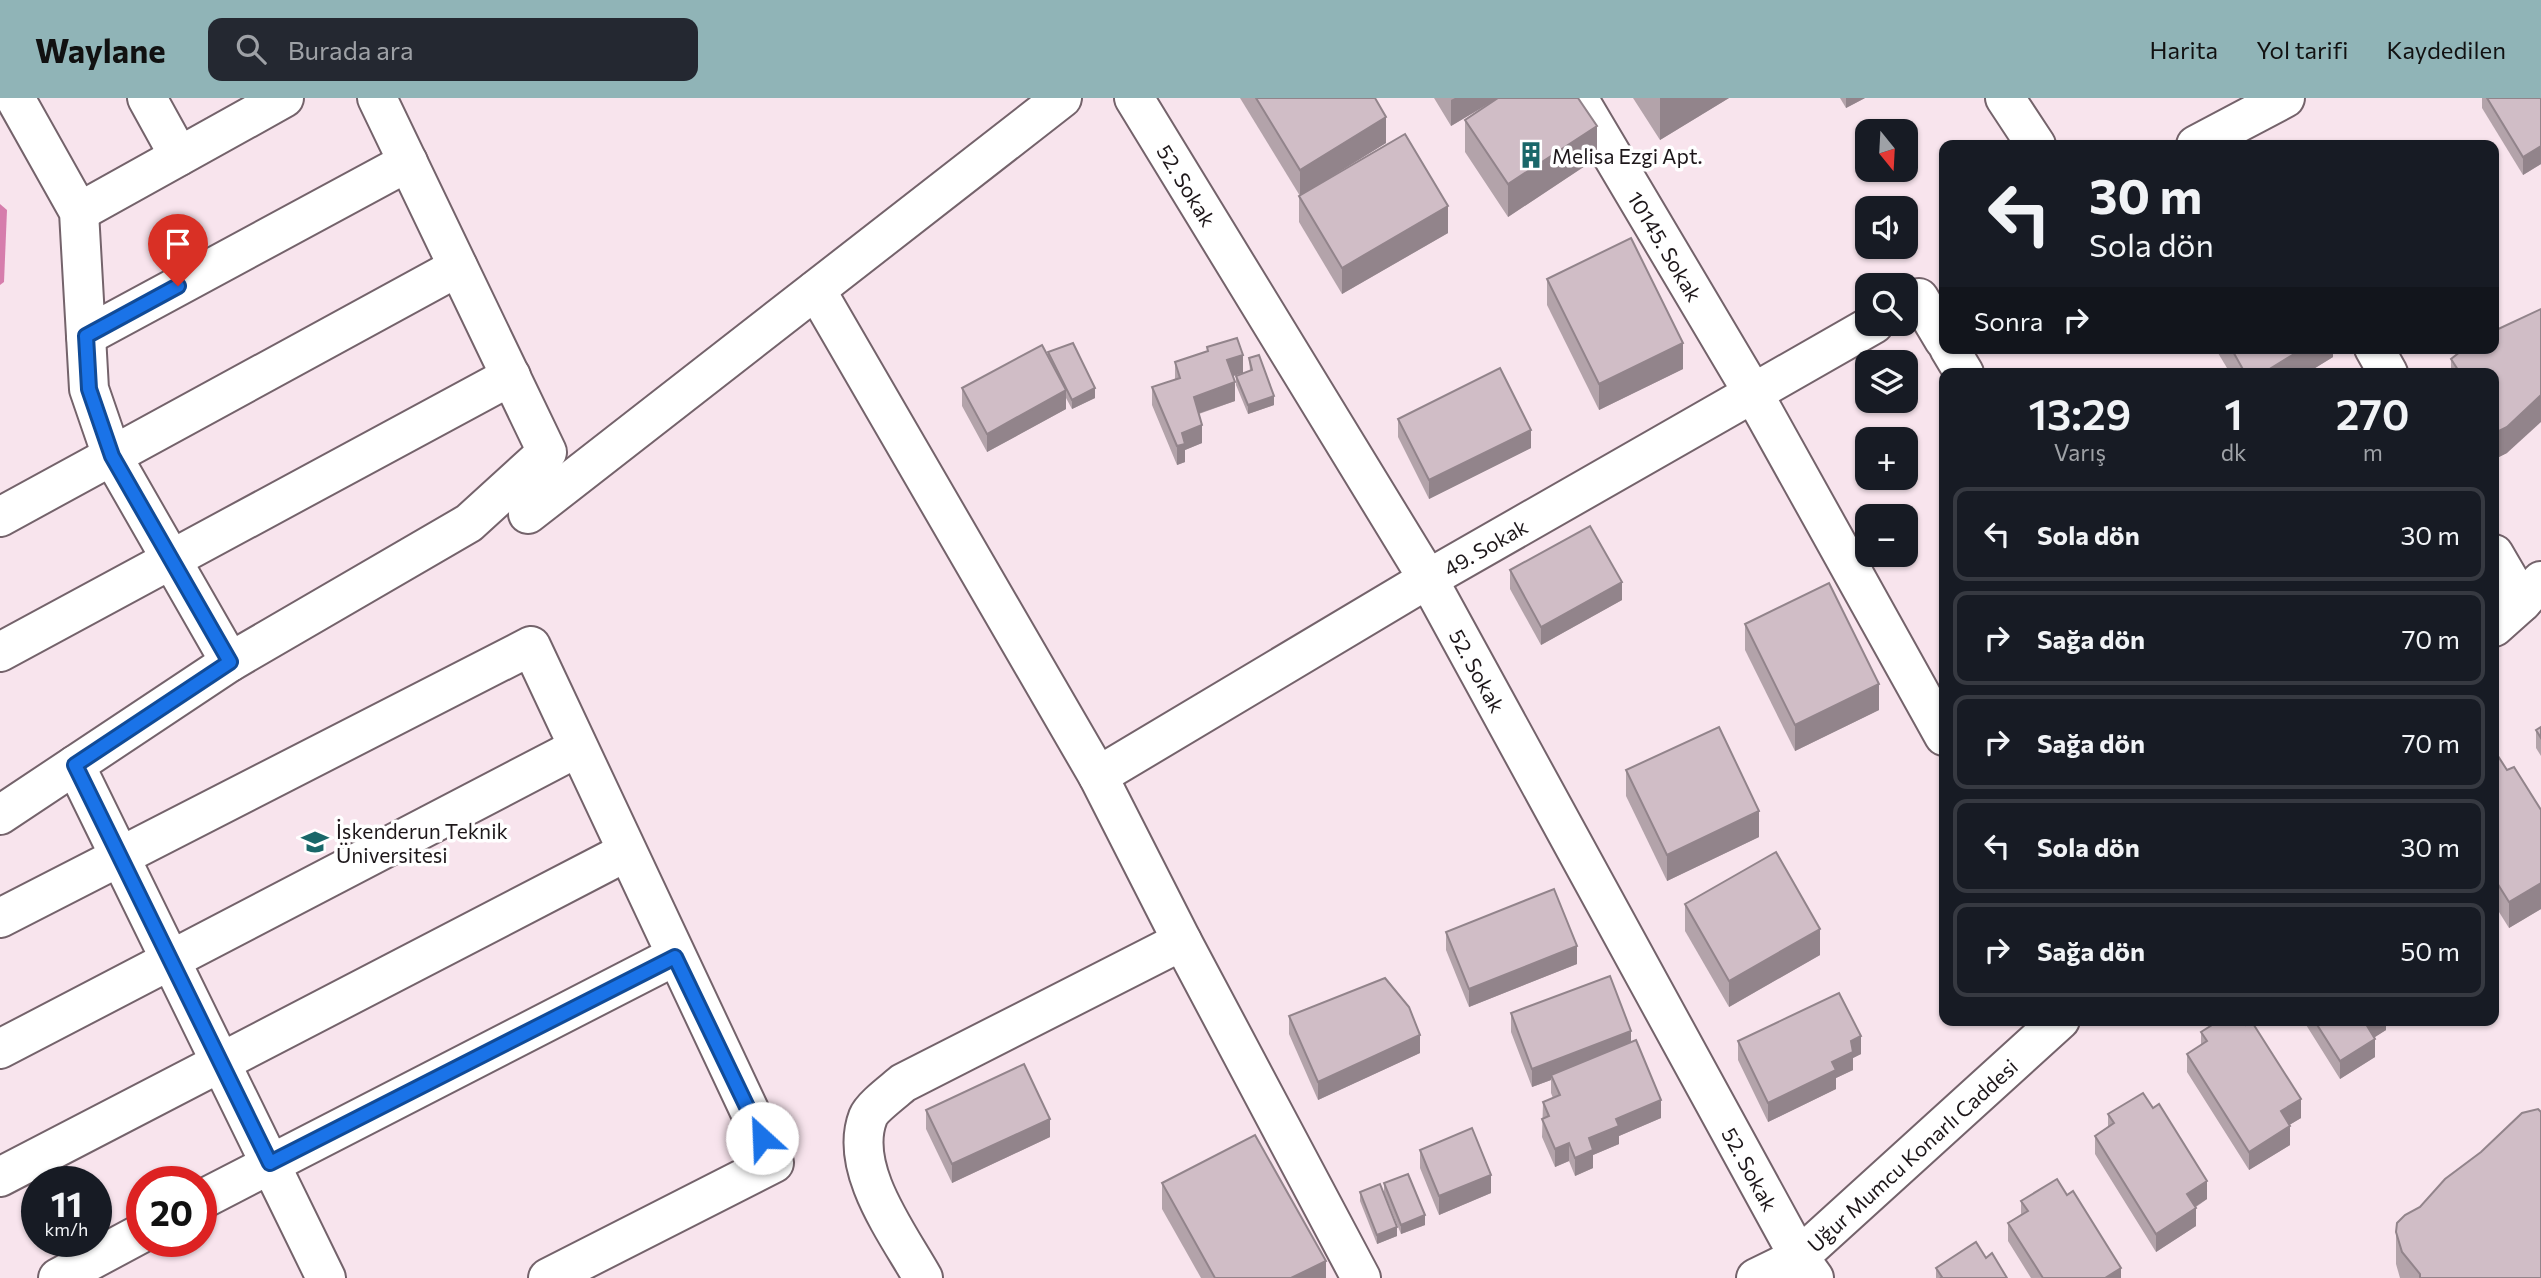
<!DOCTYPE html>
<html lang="tr">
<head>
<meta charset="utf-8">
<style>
	body { margin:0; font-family:Commissioner,sans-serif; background:#242831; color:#f1f3f6; height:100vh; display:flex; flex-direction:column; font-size:26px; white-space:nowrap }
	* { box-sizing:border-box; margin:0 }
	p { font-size:23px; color:#9ea1a6 }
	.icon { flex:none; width:38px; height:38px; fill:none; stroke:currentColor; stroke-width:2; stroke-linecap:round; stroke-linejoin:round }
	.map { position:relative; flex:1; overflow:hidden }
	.details { position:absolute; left:1939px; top:270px; width:560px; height:658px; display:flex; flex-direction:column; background:#171b24; border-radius:14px; box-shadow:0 2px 5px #0004 }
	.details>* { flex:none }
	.guide { position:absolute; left:1939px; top:42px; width:560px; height:214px; border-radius:14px; box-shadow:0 2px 5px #0004; background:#171b24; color:#f1f3f6; overflow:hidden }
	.needle { width:46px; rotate:162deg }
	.tools { position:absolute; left:1855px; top:21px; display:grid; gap:14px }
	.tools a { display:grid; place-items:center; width:63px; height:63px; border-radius:14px; background:#171b24; box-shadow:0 2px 5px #0004; font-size:35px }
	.speed { position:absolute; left:21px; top:1068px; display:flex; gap:14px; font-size:35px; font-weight:700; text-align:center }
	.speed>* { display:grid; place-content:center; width:91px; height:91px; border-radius:50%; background:#171b24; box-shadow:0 2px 5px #0004; line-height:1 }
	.speed small { font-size:18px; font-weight:400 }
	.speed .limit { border:10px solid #d22; background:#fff; color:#111 }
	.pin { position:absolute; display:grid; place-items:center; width:60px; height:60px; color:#fff; margin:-72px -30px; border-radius:50% 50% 50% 0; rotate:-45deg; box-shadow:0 0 7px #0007 }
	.pin .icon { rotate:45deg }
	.me { position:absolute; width:77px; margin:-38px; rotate:335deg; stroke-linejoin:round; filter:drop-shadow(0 0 5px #0008) }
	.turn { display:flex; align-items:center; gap:24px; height:147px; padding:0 35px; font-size:32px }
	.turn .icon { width:91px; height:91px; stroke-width:2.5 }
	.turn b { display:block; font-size:49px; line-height:60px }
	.then { display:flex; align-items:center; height:66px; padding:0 35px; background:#0003; gap:14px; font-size:26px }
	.eta { display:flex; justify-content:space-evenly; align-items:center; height:119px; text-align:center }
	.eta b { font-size:42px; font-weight:600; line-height:49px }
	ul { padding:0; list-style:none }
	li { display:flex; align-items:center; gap:21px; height:94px; margin:0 14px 10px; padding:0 21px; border:4px solid #363941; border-radius:14px }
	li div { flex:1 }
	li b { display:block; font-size:26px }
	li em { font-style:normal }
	header { display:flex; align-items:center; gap:42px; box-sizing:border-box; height:98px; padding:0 35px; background:#90b4b7; color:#111 }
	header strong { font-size:33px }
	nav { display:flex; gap:38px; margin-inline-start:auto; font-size:24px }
	.search { width:490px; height:63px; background:#242831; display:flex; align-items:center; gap:18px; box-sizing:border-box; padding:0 24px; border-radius:14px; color:#9ea1a6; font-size:26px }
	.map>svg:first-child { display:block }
</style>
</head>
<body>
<header>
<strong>Waylane</strong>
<div class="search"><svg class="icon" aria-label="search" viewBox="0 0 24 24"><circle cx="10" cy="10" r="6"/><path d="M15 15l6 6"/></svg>Burada ara</div>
<nav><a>Harita</a><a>Yol tarifi</a><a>Kaydedilen</a></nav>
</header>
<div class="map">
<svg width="2541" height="1180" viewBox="0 0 2541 1180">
	<rect width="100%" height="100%" fill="#f8e4ed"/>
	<path fill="#d67dac" d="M 0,106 L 7,112 L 4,184 L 0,187 Z"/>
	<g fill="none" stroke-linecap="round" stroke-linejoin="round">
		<defs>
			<g id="minor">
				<path d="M 15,0 L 79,114 L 89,291 L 112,358 L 230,564"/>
				<path d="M 147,0 L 179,58"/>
				<path id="s1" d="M 1134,0 L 1428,481 L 1799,1159 L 1814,1180"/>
				<path id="s2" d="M 1578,0 L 1753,295 L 1944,638"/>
				<path d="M 2005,0 L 2036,47"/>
				<path d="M 2196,47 L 2285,0"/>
				<path d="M 79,114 L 284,0"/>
				<path d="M 816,192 L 1098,678 L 1182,843 L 1361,1180"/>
				<path d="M 1919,200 L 1944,242"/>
				<path d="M 86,238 L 408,64"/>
				<path d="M 1949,250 L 1964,275"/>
				<path d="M 2374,250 L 2388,275"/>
				<path d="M 528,416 L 1062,0"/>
				<path d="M 0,419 L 458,169"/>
				<path d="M 2494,456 L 2522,504"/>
				<path d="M 2494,529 L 2522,504 L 2541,483"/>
				<path d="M 0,554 L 511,278"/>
				<path d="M 75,667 L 326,1180"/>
				<path id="s3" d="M 1098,678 L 1428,481 L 1874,226"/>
				<path d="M 0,717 L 230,564 L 469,425 L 547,354 L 377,0"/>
				<path d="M 0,820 L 531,548 L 774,1065 L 548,1180"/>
				<path d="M 0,951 L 577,650"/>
				<path d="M 0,1079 L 626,754"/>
				<path d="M 201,1102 L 675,858"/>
				<path d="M 58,1180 L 142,1135"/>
				<path d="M 923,1180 C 899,1137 848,1071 868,1019 C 872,1009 894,993 903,985 L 1182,843"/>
				<path id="s4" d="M 1756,1180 L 1799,1159 L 2060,922"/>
			</g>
		</defs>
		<use href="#minor" stroke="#74636b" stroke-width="42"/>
		<use href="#minor" stroke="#fff" stroke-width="38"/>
	</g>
	<g fill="#b3a3aa">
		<path d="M 1240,0 L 1375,0 L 1386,45 L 1300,98 Z"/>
		<path d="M 1434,0 L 1578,0 L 1597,60 L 1508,119 L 1465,54 L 1465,22 L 1490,5 L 1451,28 Z"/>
		<path d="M 1633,0 L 1729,0 L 1660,42 Z"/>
		<path d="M 1840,0 L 1865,0 L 1846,10 Z"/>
		<path d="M 2482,0 L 2541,0 L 2541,66 L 2523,77 L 2482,10 Z"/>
		<path d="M 1299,98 L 1448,135 L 1342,196 L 1299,124 Z"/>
		<path d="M 1547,181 L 1683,271 L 1599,312 L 1547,207 Z"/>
		<path d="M 2541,211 L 2507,355 L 2497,360 L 2494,356 L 2494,275 L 2451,275 L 2451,261 Z"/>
		<path d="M 1207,249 L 1233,278 L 1235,303 L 1199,316 L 1202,345 L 1185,352 L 1185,364 L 1177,367 L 1152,307 L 1152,289 L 1175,282 L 1175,264 L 1207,254 Z"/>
		<path d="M 2215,250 L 2333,250 L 2333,259 L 2307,275 L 2230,275 Z"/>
		<path d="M 1048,254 L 1095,300 L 1072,311 L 1066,300 L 1066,311 L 987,354 L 962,308 L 962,290 L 1048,260 Z"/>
		<path d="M 1249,260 L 1274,307 L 1248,316 L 1236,287 L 1236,278 L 1250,273 Z"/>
		<path d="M 1398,321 L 1531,350 L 1429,401 L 1398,339 Z"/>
		<path d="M 1510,472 L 1622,502 L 1541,547 L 1510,491 Z"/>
		<path d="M 1745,526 L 1879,612 L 1795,653 L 1745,552 Z"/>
		<path d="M 2541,629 L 2541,658 L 2536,650 L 2536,632 Z"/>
		<path d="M 2494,660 L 2507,672 L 2541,712 L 2541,811 L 2509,830 L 2494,806 Z"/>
		<path d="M 1626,672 L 1759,739 L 1667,783 L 1626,698 Z"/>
		<path d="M 1685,806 L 1820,857 L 1729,909 L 1685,833 Z"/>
		<path d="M 1446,834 L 1577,866 L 1469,909 L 1446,852 Z"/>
		<path d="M 1511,915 L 1631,945 L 1661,1020 L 1619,1038 L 1619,1046 L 1593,1057 L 1593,1070 L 1575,1078 L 1569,1063 L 1555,1069 L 1542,1039 L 1543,1004 L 1553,1000 L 1551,995 L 1551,982 L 1532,989 L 1511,934 Z"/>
		<path d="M 1289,918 L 1420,955 L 1318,1002 L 1289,936 Z"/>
		<path d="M 2303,922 L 2386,922 L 2386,932 L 2374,939 L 2375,959 L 2340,981 Z"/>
		<path d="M 2201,934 L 2301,1020 L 2289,1027 L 2290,1047 L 2249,1072 L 2187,974 L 2187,956 L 2201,947 Z"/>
		<path d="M 1738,943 L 1861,956 L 1853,960 L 1853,972 L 1836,980 L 1836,991 L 1768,1024 L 1738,962 Z"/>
		<path d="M 926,1012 L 1050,1039 L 952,1085 L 926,1031 Z"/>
		<path d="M 2108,1016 L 2207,1101 L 2196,1109 L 2196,1128 L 2156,1154 L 2095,1056 L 2095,1038 L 2108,1029 Z"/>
		<path d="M 1420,1052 L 1491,1095 L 1439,1117 L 1420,1070 Z"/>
		<path d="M 1162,1085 L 1326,1180 L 1201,1180 L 1162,1111 Z"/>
		<path d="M 1384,1085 L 1425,1127 L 1401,1136 L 1384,1095 Z"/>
		<path d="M 1360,1094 L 1397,1138 L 1377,1146 L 1360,1103 Z"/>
		<path d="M 2067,1097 L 2121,1180 L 2031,1180 L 2008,1143 L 2008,1125 L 2021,1116 L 2021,1103 Z"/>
		<path d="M 2420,1109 L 2541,1180 L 2400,1180 L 2396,1166 L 2396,1134 Z"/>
		<path d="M 1986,1160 L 2007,1180 L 1936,1180 L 1936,1170 Z"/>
	</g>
	<g fill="#92848b">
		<path d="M 1455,0 L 1498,0 L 1451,28 L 1451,2 Z"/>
		<path d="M 1660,0 L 1729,0 L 1660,42 Z"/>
		<path d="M 1846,0 L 1865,0 L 1846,10 Z"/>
		<path d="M 1386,19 L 1386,45 L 1300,98 L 1300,72 Z"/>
		<path d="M 1597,28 L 1597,60 L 1508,119 L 1508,86 Z"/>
		<path d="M 2541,48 L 2541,66 L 2523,77 L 2523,59 Z"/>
		<path d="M 1448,108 L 1448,135 L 1342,196 L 1342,170 Z"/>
		<path d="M 1683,245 L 1683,271 L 1599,312 L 1599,286 Z"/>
		<path d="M 2304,250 L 2333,250 L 2333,259 L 2307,275 L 2263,275 Z"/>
		<path d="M 1243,257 L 1243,275 L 1227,280 L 1227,262 Z"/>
		<path d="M 1235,284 L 1235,303 L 1194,317 L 1194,299 Z"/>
		<path d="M 1095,290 L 1095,300 L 1072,311 L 1072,302 Z"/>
		<path d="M 1066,292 L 1066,311 L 987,354 L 987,336 Z"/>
		<path d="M 2541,297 L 2541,324 L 2507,355 L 2497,360 L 2497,334 Z"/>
		<path d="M 1274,298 L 1274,307 L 1248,316 L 1248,307 Z"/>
		<path d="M 1202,327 L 1202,345 L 1185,352 L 1185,364 L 1177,367 L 1177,348 L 1182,335 Z"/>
		<path d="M 1531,332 L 1531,350 L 1429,401 L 1429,382 Z"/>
		<path d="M 1622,484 L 1622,502 L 1541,547 L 1541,529 Z"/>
		<path d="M 1879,586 L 1879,612 L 1795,653 L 1795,627 Z"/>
		<path d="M 1759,713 L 1759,739 L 1667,783 L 1667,757 Z"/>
		<path d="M 2541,785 L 2541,811 L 2509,830 L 2509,804 Z"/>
		<path d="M 1820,831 L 1820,857 L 1729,909 L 1729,883 Z"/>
		<path d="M 1577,848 L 1577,866 L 1469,909 L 1469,891 Z"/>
		<path d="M 2373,922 L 2386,922 L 2386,932 L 2366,945 L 2366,926 Z"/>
		<path d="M 1631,933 L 1631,951 L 1551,977 L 1551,982 L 1532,989 L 1532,971 Z"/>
		<path d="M 1420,937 L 1420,955 L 1318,1002 L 1318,984 Z"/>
		<path d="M 1861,938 L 1861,956 L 1853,960 L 1853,972 L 1836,980 L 1836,991 L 1768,1024 L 1768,1005 L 1832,964 L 1851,943 Z"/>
		<path d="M 2375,941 L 2375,959 L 2340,981 L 2340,963 Z"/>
		<path d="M 2301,1001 L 2301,1020 L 2281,1032 L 2281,1013 Z"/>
		<path d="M 1661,1002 L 1661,1020 L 1619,1038 L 1619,1046 L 1593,1057 L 1593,1070 L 1575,1078 L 1575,1060 L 1589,1040 L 1616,1021 Z"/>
		<path d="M 1050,1021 L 1050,1039 L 952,1085 L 952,1066 Z"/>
		<path d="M 2290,1028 L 2290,1047 L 2249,1072 L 2249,1054 Z"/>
		<path d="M 1569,1045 L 1569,1063 L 1555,1069 L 1555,1051 Z"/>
		<path d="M 1491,1077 L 1491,1095 L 1439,1117 L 1439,1098 Z"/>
		<path d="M 2207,1083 L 2207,1101 L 2187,1114 L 2187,1096 Z"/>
		<path d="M 2196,1110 L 2196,1128 L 2156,1154 L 2156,1136 Z"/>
		<path d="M 1425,1117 L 1425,1127 L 1401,1136 L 1401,1127 Z"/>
		<path d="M 1397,1129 L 1397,1138 L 1377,1146 L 1377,1137 Z"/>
		<path d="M 1326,1163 L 1326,1180 L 1291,1180 Z"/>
		<path d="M 2121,1170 L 2121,1180 L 2105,1180 Z"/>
	</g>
	<g fill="#d0bdc6" stroke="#92848b" stroke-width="2">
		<path d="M 1256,0 L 1375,0 L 1386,19 L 1300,72 Z"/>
		<path d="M 1498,0 L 1578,0 L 1597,28 L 1508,86 L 1465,22 Z"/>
		<path d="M 2487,0 L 2541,0 L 2541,48 L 2523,59 Z"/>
		<path d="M 1405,36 L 1448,108 L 1342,170 L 1299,98 Z"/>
		<path d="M 1631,140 L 1683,245 L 1599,286 L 1547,181 Z"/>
		<path d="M 2541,211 L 2541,297 L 2507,329 L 2497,334 L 2494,330 L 2494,275 L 2460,275 L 2451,261 L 2465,250 L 2494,250 L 2494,233 Z"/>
		<path d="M 1237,240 L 1243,257 L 1227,262 L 1235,284 L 1194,299 L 1202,327 L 1182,335 L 1185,346 L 1177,348 L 1152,289 L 1180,280 L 1175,264 L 1208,253 L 1207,249 Z"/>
		<path d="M 1073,245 L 1095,290 L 1072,302 L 1048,254 Z"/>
		<path d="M 1042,247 L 1066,292 L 987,336 L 962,290 Z"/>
		<path d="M 2231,250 L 2304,250 L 2263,275 L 2245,275 Z"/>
		<path d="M 1259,257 L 1274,298 L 1248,307 L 1236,278 L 1252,272 L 1249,260 Z"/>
		<path d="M 1500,270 L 1531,332 L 1429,382 L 1398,321 Z"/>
		<path d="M 1590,428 L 1622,484 L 1541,529 L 1510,472 Z"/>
		<path d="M 1829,485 L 1879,586 L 1795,627 L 1745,526 Z"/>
		<path d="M 1719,629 L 1759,713 L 1667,757 L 1626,672 Z"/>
		<path d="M 2541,629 L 2541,640 L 2536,632 Z"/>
		<path d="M 2498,658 L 2507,672 L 2514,669 L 2541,712 L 2541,785 L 2509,804 L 2494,780 L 2494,660 Z"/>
		<path d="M 1776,754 L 1820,831 L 1729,883 L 1685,806 Z"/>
		<path d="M 1554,791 L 1577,848 L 1469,891 L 1446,834 Z"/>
		<path d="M 1610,878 L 1631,933 L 1532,971 L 1511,915 Z"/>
		<path d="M 1385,880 L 1409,909 L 1420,937 L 1318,984 L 1289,918 Z"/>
		<path d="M 1839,895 L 1861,938 L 1851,943 L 1853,954 L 1832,964 L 1836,972 L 1768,1005 L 1738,943 Z"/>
		<path d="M 2220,922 L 2243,922 L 2246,927 L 2252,924 L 2301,1001 L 2281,1013 L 2290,1028 L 2249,1054 L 2187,956 L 2207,943 L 2201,934 Z"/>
		<path d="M 2314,922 L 2373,922 L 2366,926 L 2375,941 L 2340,963 Z"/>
		<path d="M 1636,942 L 1661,1002 L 1616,1021 L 1619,1028 L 1589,1040 L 1593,1052 L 1575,1060 L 1569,1045 L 1555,1051 L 1542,1021 L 1549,1018 L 1543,1004 L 1560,997 L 1551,977 Z"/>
		<path d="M 1024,966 L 1050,1021 L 952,1066 L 926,1012 Z"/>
		<path d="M 2143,995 L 2153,1010 L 2159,1006 L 2207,1083 L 2187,1096 L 2196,1110 L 2156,1136 L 2095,1038 L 2114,1025 L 2108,1016 Z"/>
		<path d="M 2538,1011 L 2541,1014 L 2541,1180 L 2420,1180 L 2420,1176 L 2402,1154 L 2396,1134 L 2397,1125 L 2405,1117 L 2420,1109 L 2445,1081 L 2481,1054 L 2522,1015 Z"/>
		<path d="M 1472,1030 L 1491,1077 L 1439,1098 L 1420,1052 Z"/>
		<path d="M 1255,1037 L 1326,1163 L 1291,1180 L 1215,1180 L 1162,1085 Z"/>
		<path d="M 1408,1076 L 1425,1117 L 1401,1127 L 1384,1085 Z"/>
		<path d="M 2057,1081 L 2067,1097 L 2073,1093 L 2121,1170 L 2105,1180 L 2043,1180 L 2008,1125 L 2028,1113 L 2021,1103 Z"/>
		<path d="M 1380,1086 L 1397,1129 L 1377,1137 L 1360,1094 Z"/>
		<path d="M 1976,1144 L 1986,1160 L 1992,1155 L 2007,1180 L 1940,1180 L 1942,1179 L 1936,1170 Z"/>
	</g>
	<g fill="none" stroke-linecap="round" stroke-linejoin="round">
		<defs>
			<path id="route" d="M 178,188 L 86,238 L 89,291 L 112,358 L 230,564 L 75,667 L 270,1065 L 675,859 L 762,1040"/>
		</defs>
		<use href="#route" stroke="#114b97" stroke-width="18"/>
		<use href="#route" stroke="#1a73e8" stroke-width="12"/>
	</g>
	<defs>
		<symbol id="building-bare" viewBox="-9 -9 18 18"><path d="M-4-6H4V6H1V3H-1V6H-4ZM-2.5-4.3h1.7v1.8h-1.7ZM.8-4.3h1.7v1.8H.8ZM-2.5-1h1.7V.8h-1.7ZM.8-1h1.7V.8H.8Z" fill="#196769" stroke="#fff" stroke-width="2.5" paint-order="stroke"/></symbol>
		<symbol id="university-bare" viewBox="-9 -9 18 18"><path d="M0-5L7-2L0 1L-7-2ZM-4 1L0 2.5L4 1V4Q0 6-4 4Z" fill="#196769" stroke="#fff" stroke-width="2.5" paint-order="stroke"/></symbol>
	</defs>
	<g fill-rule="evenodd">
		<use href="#building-bare" x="1512" y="38" width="38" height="38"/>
		<use href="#university-bare" x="296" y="725" width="38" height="38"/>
	</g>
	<g text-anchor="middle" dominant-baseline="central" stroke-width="7" stroke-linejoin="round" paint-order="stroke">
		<g font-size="21" fill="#1d171a" stroke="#fff" text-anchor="start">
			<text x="1552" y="57">Melisa Ezgi Apt.</text>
			<text x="336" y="732">İskenderun Teknik<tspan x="336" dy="24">Üniversitesi</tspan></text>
		</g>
		<g font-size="21" fill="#1d171a" stroke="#fff">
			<text stroke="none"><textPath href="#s1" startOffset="102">52. Sokak</textPath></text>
			<text stroke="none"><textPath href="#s2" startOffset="172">10145. Sokak</textPath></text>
			<text stroke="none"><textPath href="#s3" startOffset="450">49. Sokak</textPath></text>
			<text stroke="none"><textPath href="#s1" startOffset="668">52. Sokak</textPath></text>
			<text stroke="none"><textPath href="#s4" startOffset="200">Uğur Mumcu Konarlı Caddesi</textPath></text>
			<text stroke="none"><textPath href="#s1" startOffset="1236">52. Sokak</textPath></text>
		</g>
	</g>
</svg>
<div class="tools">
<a><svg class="needle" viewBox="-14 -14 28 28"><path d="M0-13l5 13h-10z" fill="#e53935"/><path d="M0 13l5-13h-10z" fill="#9ea1a6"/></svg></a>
<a><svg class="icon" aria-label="sound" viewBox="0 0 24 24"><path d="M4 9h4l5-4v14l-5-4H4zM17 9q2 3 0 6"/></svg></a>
<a><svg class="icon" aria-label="search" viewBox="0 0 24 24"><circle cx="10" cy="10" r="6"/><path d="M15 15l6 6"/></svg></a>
<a><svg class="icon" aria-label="layers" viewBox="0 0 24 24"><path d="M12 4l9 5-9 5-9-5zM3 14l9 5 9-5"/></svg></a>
<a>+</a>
<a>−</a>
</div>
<div class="speed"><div>11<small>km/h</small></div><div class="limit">20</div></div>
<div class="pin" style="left:178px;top:188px;background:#d93025"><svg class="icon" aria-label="arrive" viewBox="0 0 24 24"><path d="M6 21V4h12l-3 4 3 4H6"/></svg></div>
<svg class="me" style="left:762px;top:1040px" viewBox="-20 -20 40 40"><circle r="19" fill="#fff"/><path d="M0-13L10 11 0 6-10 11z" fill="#1a73e8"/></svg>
<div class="guide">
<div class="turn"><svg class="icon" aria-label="left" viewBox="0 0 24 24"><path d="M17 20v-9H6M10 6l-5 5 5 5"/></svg><div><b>30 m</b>Sola dön</div></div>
<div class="then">Sonra<svg class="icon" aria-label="right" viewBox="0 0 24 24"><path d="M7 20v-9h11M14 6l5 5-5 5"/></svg></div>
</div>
<section class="details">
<div class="eta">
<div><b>13:29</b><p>Varış</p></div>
<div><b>1</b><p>dk</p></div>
<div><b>270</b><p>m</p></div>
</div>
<ul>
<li><svg class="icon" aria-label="left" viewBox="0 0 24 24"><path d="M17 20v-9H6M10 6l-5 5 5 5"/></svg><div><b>Sola dön</b></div><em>30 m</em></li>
<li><svg class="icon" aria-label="right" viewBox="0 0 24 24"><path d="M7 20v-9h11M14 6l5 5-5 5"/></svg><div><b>Sağa dön</b></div><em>70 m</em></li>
<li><svg class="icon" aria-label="right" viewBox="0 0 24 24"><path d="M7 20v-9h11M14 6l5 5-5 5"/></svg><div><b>Sağa dön</b></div><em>70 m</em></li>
<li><svg class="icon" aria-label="left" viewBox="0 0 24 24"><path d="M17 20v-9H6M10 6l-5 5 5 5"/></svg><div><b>Sola dön</b></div><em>30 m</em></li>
<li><svg class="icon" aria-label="right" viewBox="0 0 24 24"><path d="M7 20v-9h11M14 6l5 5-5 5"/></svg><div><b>Sağa dön</b></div><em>50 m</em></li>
</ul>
</section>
</div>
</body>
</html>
